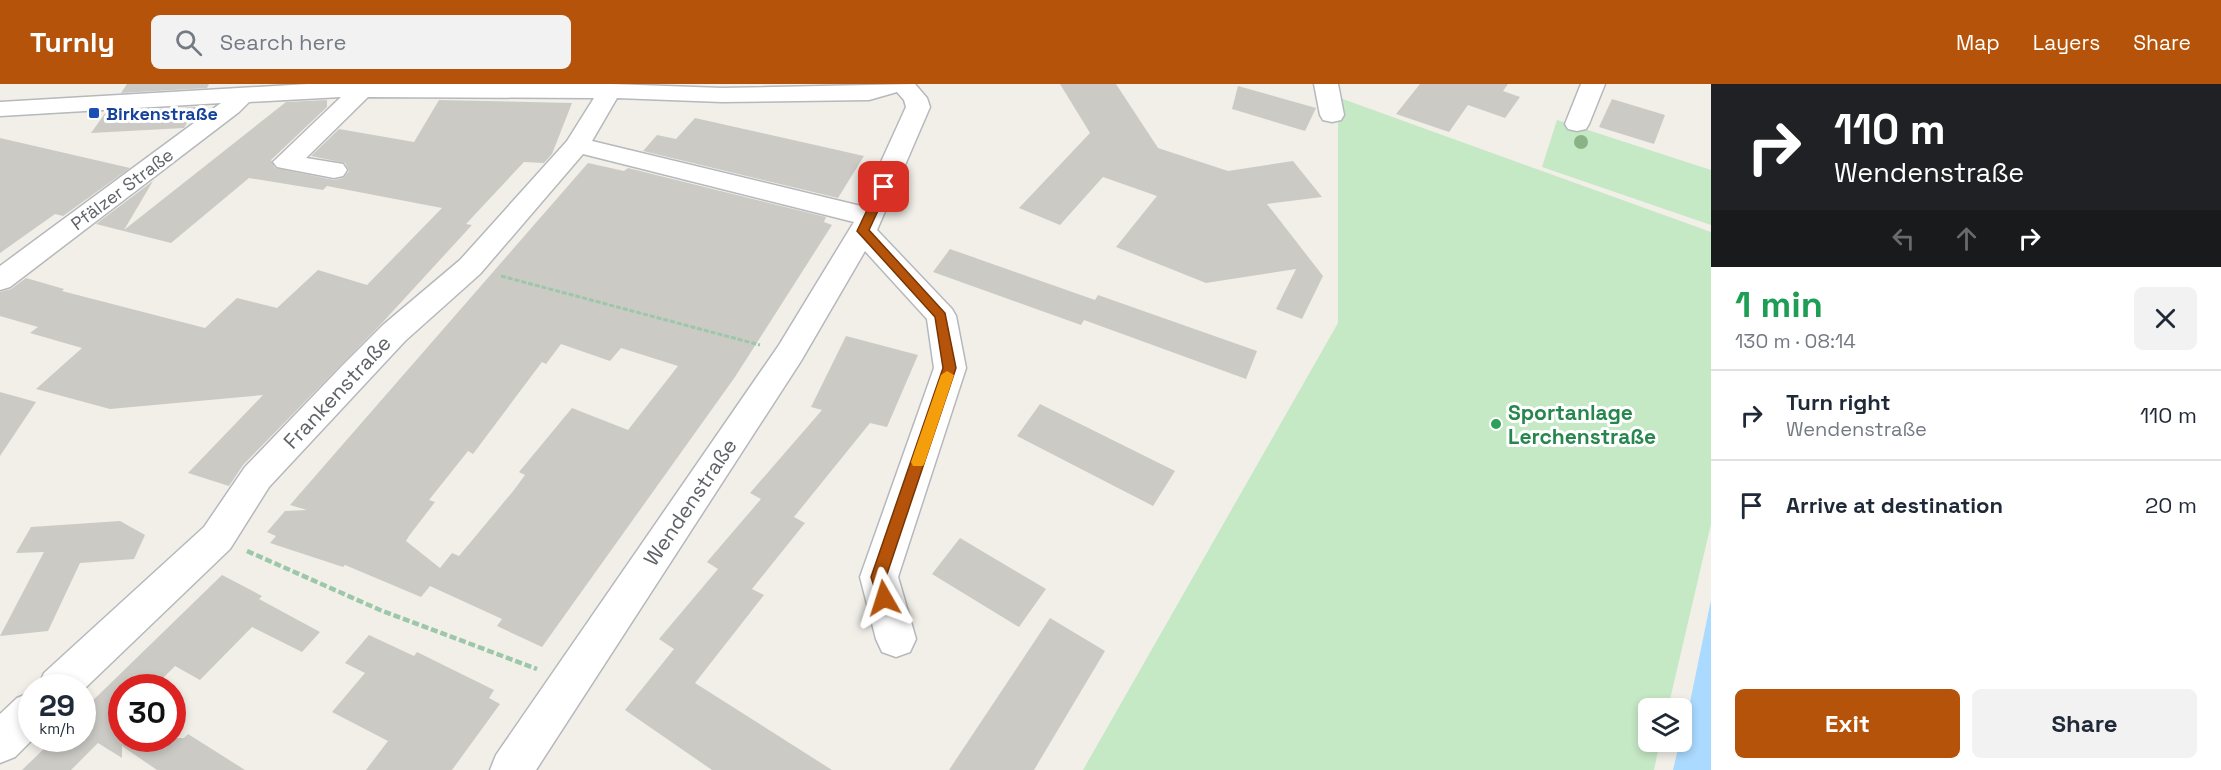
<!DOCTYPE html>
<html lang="en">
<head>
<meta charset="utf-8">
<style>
	body { margin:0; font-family:"Space Grotesk",sans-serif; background:#f2f2f3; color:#1f2937; height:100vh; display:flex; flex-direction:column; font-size:22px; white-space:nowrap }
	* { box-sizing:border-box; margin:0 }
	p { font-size:20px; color:#747a83 }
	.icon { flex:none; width:33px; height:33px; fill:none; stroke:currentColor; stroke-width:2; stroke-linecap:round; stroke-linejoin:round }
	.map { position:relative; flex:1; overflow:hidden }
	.sheet { display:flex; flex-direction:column; background:#fff; width:510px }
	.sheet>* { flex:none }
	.banner { background:#202124; color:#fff; overflow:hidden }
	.buttons { position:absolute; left:1638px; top:614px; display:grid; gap:12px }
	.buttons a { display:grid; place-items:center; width:54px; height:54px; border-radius:9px; background:#fff; box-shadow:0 3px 9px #0003; font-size:30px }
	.speed { position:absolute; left:18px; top:590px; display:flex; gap:12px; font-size:30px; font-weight:700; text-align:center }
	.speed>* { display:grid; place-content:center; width:78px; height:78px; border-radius:50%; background:#fff; box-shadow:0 3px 9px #0003; line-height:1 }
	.speed small { font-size:15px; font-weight:400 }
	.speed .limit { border:9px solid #d22; background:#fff; color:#111 }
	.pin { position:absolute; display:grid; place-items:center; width:51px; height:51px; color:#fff; margin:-26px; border-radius:12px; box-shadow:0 3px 9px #0006 }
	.me { position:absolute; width:66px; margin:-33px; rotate:354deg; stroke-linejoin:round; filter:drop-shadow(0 0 4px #0008) }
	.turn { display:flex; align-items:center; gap:21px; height:126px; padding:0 24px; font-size:27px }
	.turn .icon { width:78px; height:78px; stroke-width:2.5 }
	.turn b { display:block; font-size:42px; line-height:51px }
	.lanes { display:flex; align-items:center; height:57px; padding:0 24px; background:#0003; justify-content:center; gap:30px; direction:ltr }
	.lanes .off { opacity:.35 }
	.round { display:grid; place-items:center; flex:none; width:63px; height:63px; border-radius:9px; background:#f2f2f3 }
	.headline { display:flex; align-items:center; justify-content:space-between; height:102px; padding:0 24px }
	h1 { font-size:36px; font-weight:600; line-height:45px; color:#1e9e55 }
	.button { display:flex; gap:12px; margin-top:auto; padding:12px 24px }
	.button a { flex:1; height:69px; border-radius:9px; background:#b45309; color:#fff; font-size:24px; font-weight:600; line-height:69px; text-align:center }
	.button a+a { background:#f2f2f3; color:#1f2937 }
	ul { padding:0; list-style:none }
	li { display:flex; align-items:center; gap:18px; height:90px; padding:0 24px; border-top:2px solid #e0e1e3 }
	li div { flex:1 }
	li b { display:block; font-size:22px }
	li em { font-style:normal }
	header { display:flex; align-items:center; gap:36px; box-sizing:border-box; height:84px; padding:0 30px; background:#b45309; color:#fff }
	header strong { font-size:28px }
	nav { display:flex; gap:33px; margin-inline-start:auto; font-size:21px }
	.search { width:420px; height:54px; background:#f2f2f3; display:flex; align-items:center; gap:15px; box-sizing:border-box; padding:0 21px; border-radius:9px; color:#747a83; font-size:22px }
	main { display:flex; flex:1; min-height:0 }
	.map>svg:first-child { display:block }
</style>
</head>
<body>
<header>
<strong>Turnly</strong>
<div class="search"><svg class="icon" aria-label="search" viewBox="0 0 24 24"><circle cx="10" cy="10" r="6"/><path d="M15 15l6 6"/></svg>Search here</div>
<nav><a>Map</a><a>Layers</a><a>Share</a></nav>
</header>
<main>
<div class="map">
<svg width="1711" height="686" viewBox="0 0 1711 686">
	<rect width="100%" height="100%" fill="#f1efe8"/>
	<g fill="#c5e8c5">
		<path d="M 1340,14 L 1711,148 L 1711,440 L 1668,624 L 1648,624 L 1648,657 L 1660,657 L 1654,686 L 1083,686 L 1338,239 L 1338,20 Z"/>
		<path d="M 1557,36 L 1711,86 L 1711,141 L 1542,83 Z"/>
	</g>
	<path fill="#aadaff" d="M 1711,516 L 1711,686 L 1673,686 L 1680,657 L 1682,657 Z"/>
	<g fill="#cccac5" fill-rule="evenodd">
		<path d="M 127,0 L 209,0 L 207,4 L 121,9 Z"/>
		<path d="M 1060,0 L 1116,0 L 1158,64 L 1228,87 L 1293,77 L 1322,113 L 1267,120 L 1323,192 L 1302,235 L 1276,225 L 1296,185 L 1206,199 L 1116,163 L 1157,112 L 1103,93 L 1060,141 L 1019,124 L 1090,49 Z"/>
		<path d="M 1420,0 L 1508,0 L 1503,7 L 1520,13 L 1505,34 L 1468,21 L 1449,48 L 1396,30 Z"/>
		<path d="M 1238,2 L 1316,24 L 1305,47 L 1232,25 Z"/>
		<path d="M 1612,15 L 1665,31 L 1654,60 L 1599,43 Z"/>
		<path d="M 327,16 L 327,23 L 271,76 L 275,84 L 334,96 L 343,94 L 349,87 L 345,79 L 311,72 L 339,45 L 414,58 L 439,16 L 572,19 L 552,70 L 544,79 L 524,78 L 466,140 L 472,141 L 382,239 L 243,381 L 229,402 L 188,389 L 263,311 L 110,325 L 36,305 L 82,264 L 30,249 L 38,243 L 0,232 L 0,208 L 11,205 L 26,194 L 64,205 L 62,207 L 205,244 L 237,214 L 277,224 L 318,186 L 367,201 L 442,124 L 327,102 L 323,106 L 249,94 L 171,159 L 96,140 L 153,97 L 124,146 L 286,18 Z"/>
		<path d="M 196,23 L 184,44 L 91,49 L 106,28 Z"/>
		<path d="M 695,34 L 864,72 L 838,114 L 643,67 L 657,51 L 676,55 Z"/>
		<path d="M 0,54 L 130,84 L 63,132 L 55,130 L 0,169 Z"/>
		<path d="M 588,79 L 624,87 L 628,84 L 826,133 L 824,138 L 832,141 L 735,293 L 542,563 L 497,542 L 502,535 L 430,502 L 421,513 L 345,481 L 343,483 L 270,459 L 276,452 L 267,448 L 285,427 L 307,426 L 290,421 ZM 561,260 L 610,277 L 621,264 L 678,282 L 628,346 L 572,324 L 519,388 L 525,391 L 514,406 L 459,472 L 452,469 L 440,484 L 406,457 L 409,452 L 435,418 L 429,416 L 468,367 L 473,370 L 542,278 L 546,280 Z"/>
		<path d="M 950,165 L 1095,216 L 1098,211 L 1257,267 L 1246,295 L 1084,236 L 1081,241 L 933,188 Z"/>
		<path d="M 846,252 L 918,271 L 887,343 L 870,339 L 794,433 L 805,439 L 752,505 L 764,511 L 695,599 L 832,686 L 712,686 L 625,626 L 674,565 L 659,555 L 718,485 L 707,478 L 761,415 L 750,409 L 822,326 L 811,323 Z"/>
		<path d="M 0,308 L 36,318 L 0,372 Z"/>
		<path d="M 1040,320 L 1175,387 L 1153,422 L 1017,352 Z"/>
		<path d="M 120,437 L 145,451 L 134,475 L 80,479 L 48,547 L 0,552 L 44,468 L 16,469 L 31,443 Z"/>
		<path d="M 960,454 L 1046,505 L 1019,543 L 932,490 Z"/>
		<path d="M 222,491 L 262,512 L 259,515 L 320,548 L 302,568 L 252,543 L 200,596 L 175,582 L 154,603 L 122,603 L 122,654 L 184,654 L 188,650 L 245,686 L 157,686 L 122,662 L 122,674 L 98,659 L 71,686 L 22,686 L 55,654 L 82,654 L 82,627 Z"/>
		<path d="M 1050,534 L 1105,567 L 1034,686 L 949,686 Z"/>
		<path d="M 369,551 L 414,572 L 417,568 L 494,606 L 489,614 L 500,620 L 452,686 L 366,686 L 388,657 L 332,628 L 365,589 L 345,579 Z"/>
	</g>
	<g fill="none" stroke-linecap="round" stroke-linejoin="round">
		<defs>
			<g id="minor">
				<path d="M 308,0 L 611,0 L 722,4 L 915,0 L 927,14 L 930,23 L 877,146 L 952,225 L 956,232 L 966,284 L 898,493 L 916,555 L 910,568 L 896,573 L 882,568 L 876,555 L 860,493 L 934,284 L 927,235 L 865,167 L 801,277 L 536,686 L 490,686 L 496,671 L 779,261 L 854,138 L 583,70 L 480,190 L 405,257 L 269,403 L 230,465 L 82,607 L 82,603 L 38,603 L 44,589 L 204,443 L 245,383 L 342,282 L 383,241 L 460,176 L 567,57 L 594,14 L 368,13 L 306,74 L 343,80 L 347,86 L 343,92 L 334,94 L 277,83 L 273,78 L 341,13 L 249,18 L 239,28 L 10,203 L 0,206 L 0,182 L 221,19 L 0,32 L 0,18 ZM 897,8 L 904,16 L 906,23 L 861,122 L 592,57 L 617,14 L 722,18 L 869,16 Z"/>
				<path d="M 1314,0 L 1338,0 L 1344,31 L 1341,36 L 1332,38 L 1323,36 L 1320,31 Z"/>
				<path d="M 1581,0 L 1605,0 L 1589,40 L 1586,45 L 1577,47 L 1568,45 L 1565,40 Z"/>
				<path d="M 32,608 L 32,654 L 34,654 L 15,673 L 0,679 L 0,630 L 17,614 Z"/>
			</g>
		</defs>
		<use href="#minor" stroke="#b5b8bc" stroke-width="3"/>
		<path stroke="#9cc7a9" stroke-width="3" stroke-dasharray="5 2" stroke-linecap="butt" d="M 501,192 L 760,261"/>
		<path stroke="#9cc7a9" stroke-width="4.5" stroke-dasharray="7 3" stroke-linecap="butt" d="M 247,467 L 380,526 L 537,585"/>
		<use href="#minor" fill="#fff" fill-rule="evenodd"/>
	</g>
	<circle fill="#89b387" cx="1581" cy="58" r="7"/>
	<path fill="#b45309" stroke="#753606" stroke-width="1.5" d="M 884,100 L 889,103 L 869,146 L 945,229 L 956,284 L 886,493 L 892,514 L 890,519 L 884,521 L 879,519 L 871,493 L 943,284 L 935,233 L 857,147 L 878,103 Z"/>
	<path fill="#f59e0b" d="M 947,287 L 954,291 L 925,378 L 923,382 L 913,382 L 911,378 L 941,291 Z"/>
	<rect fill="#1a4fb4" stroke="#fff" stroke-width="2" x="88" y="23" width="12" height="12" rx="3"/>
	<circle fill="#2e9e5b" stroke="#fff" stroke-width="2" cx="1496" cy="340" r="6"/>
	<g text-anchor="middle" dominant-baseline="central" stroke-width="6" stroke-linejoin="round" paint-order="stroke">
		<g font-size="18" font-weight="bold" fill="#164399" stroke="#fff" text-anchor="start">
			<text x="106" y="29">Birkenstraße</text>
		</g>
		<g font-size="18" fill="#5f6368" stroke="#fff">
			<text transform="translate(122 105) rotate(-37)">Pfälzer Straße</text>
		</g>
		<g font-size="21" fill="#5f6368" stroke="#fff">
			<text transform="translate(337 308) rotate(-47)">Frankenstraße</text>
			<text transform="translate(690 418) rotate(-56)">Wendenstraße</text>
		</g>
		<g font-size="21" font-weight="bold" fill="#27864d" stroke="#fff" text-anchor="start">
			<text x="1508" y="328">Sportanlage<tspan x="1508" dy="24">Lerchenstraße</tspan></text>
		</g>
	</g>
</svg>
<div class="buttons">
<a><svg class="icon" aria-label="layers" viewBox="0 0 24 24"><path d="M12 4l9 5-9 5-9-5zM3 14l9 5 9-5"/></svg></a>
</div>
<div class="speed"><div>29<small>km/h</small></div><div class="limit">30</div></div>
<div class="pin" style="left:884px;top:103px;background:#d93025"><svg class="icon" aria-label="arrive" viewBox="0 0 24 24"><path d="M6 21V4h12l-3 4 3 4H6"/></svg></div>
<svg class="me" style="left:884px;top:514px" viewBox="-20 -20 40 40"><path d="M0-17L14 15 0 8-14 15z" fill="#b45309" stroke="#fff" stroke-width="4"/></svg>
</div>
<section class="sheet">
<div class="banner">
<div class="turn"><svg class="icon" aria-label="right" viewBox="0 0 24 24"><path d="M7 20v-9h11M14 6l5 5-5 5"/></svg><div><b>110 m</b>Wendenstraße</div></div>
<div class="lanes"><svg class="icon off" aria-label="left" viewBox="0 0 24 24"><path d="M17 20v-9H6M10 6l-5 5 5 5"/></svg><svg class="icon off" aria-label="ahead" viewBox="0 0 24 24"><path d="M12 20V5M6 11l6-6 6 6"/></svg><svg class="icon" aria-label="right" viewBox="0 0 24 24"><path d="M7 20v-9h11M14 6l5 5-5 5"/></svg></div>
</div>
<div class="headline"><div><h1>1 min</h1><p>130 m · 08:14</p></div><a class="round"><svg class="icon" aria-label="close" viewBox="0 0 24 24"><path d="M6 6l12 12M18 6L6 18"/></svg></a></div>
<ul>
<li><svg class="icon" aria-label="right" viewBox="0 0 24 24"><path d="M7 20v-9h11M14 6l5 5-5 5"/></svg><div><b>Turn right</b><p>Wendenstraße</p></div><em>110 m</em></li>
<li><svg class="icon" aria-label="arrive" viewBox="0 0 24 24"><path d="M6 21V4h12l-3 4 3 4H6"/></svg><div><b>Arrive at destination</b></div><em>20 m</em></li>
</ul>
<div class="button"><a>Exit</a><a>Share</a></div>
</section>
</main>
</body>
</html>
